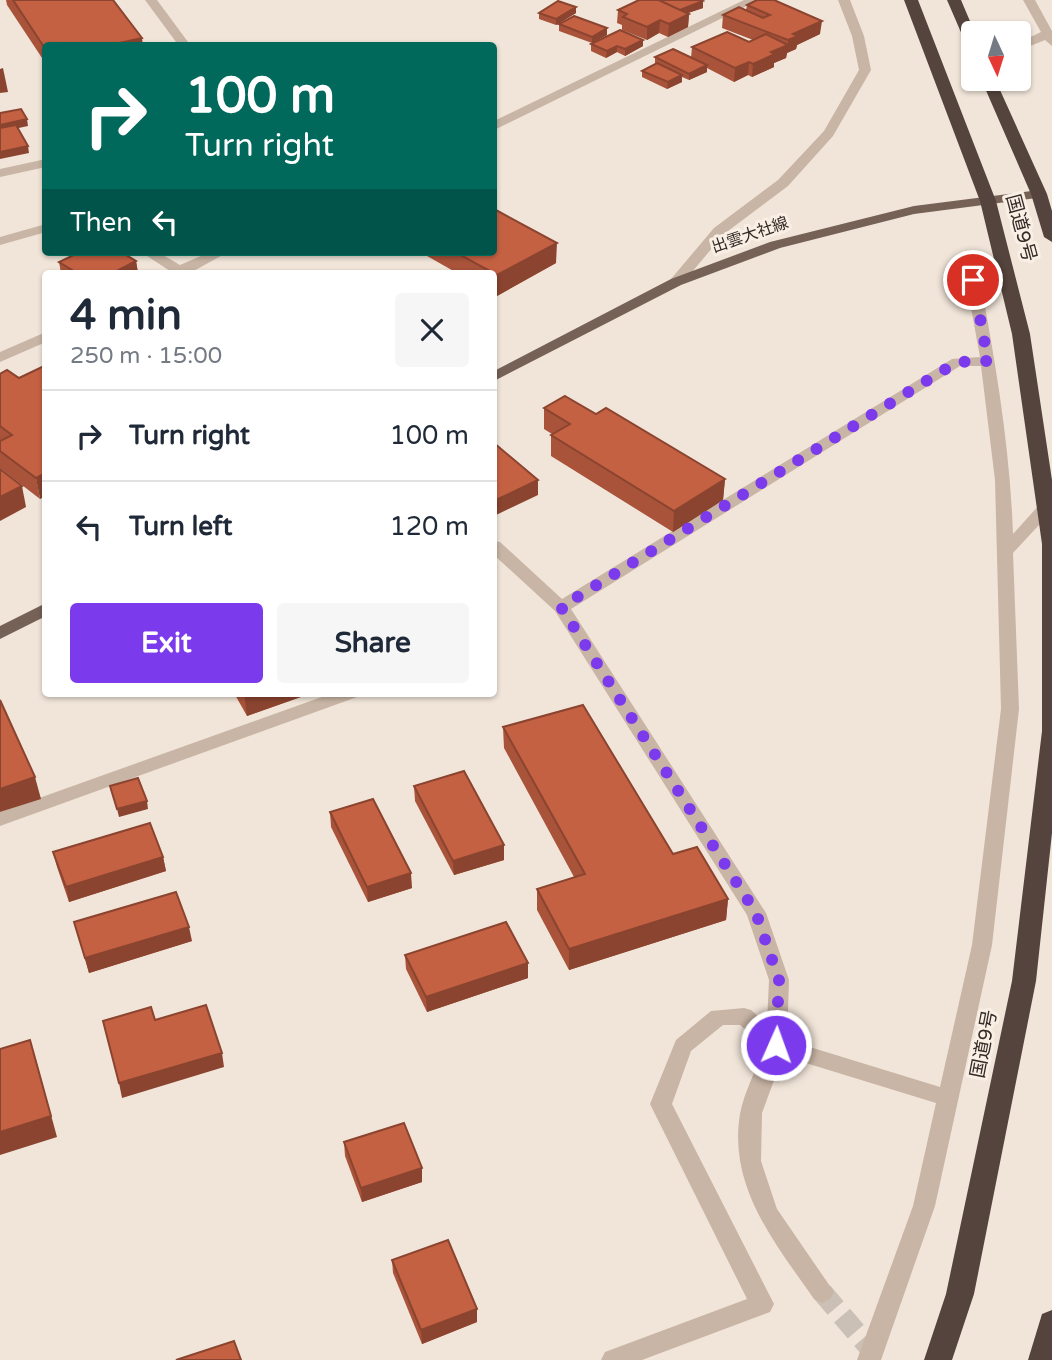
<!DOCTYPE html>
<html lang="en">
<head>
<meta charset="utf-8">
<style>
	body { margin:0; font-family:"Varela Round","Noto Sans JP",sans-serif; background:#f6f6f7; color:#1f2937; height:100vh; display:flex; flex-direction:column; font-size:26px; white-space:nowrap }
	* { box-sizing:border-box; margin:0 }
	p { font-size:23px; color:#747a83 }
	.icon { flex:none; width:38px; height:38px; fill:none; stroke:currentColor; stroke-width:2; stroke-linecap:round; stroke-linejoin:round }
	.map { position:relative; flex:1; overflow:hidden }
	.panel { position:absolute; left:42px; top:270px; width:455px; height:427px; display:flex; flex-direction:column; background:#fff; border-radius:7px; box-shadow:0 2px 5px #0004 }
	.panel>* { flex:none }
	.guide { position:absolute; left:42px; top:42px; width:455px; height:214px; border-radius:7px; box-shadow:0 2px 5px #0004; background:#00695c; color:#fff; overflow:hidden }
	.needle { width:46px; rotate:176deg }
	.tools { position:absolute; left:961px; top:21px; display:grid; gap:14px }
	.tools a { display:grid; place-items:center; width:70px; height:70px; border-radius:7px; background:#fff; box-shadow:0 2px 5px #0004; font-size:35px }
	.pin { position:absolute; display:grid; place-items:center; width:60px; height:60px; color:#fff; margin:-30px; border:4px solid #fff; border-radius:50%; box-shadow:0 2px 7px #0007 }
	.me { position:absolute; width:77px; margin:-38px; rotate:2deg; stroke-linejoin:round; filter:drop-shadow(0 0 5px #0008) }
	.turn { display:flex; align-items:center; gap:24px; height:147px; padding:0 28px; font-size:32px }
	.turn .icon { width:91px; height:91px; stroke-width:2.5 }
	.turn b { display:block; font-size:49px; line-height:60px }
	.then { display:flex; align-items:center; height:66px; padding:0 28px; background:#0003; gap:14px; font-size:26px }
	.round { display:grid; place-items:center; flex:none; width:74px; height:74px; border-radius:7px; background:#f6f6f7 }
	.overview { display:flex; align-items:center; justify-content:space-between; height:119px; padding:0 28px }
	h1 { font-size:42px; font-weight:700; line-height:52px }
	.button { display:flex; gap:14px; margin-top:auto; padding:14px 28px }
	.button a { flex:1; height:80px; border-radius:7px; background:#7c3aed; color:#fff; font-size:28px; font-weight:700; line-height:80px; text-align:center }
	.button a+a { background:#f6f6f7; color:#1f2937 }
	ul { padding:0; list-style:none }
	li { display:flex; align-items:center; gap:21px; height:91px; padding:0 28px; border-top:2px solid #e0e1e3 }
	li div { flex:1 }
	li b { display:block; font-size:26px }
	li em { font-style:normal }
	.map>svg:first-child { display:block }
</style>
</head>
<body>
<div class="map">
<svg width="1052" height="1360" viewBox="0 0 1052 1360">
	<rect width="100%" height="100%" fill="#f1e5d9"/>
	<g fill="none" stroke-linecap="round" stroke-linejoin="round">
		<path stroke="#cbc0b5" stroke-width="21" stroke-dasharray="21 10" stroke-linecap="butt" d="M 822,1292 L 880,1360"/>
		<g fill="#c8b5a5" fill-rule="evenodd">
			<path d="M 145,0 L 157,0 L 191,46 L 179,46 Z"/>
			<path d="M 744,0 L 759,0 L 494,130 L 494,121 Z"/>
			<path d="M 838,0 L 850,0 L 864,36 L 871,70 L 833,136 L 788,186 L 724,234 L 681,285 L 671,285 L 671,279 L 714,228 L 778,180 L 824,131 L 859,70 L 852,36 Z"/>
			<path d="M 1023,0 L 1035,0 L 1052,31 L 1052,46 L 1045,40 L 1018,51 L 1018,43 L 1041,32 Z"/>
			<path d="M 46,159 L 46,167 L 0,177 L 0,169 Z"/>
			<path d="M 46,224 L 46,232 L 0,245 L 0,237 Z"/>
			<path d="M 141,252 L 158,252 L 180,265 L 210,252 L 228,252 L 190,273 L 168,273 L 170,271 Z"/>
			<path d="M 973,276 L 980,280 C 996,365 1010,448 1013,534 L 1040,504 L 1052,504 L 1052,511 L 1013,553 L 1019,709 L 992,945 L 935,1206 L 881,1360 L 857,1360 L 913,1206 L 936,1103 L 783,1056 L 762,1113 L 761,1161 L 777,1209 L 834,1292 L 830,1299 L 822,1303 L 814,1299 C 775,1243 728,1187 740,1114 C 744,1092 757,1068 765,1047 L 740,1025 L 723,1025 L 691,1051 L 672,1104 L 774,1304 L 770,1312 L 642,1360 L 601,1360 L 605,1352 L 747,1299 L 650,1104 L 676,1040 L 711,1011 L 744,1008 L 751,1010 L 767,1024 L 769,980 L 747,915 L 555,611 L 494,555 L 494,541 L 500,542 L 562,599 L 952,359 L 980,357 L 966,280 ZM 960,366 L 981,366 L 995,480 L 1001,709 L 972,945 L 940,1087 L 787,1040 L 789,980 L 766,913 L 571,609 Z"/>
			<path d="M 46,332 L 46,342 L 0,362 L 0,352 Z"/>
			<path d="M 333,693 L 360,693 L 357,697 L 0,826 L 0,812 Z"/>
		</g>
		<g fill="#766157" fill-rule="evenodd">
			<path d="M 1039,190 L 1046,194 L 1044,197 L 914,214 L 780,248 L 681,285 L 494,381 L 494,371 L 671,279 L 770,242 L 914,206 Z"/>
			<path d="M 46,603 L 46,616 L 0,639 L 0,626 Z"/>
		</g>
		<g fill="#55443d" fill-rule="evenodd">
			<path d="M 904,0 L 918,0 L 996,201 L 1030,334 L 1052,480 L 1052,833 L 1036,981 L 974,1294 L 952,1360 L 924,1360 L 946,1294 L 1012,981 L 1042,731 L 1042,544 L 1012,334 L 980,201 Z"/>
			<path d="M 947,0 L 961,0 L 975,33 L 973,33 L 973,48 L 966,44 Z"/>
			<path d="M 981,79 L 995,79 L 1047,194 L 1052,211 L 1052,242 L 1044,237 L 1031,194 Z"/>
			<path d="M 1052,1310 L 1052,1360 L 1028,1360 L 1042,1314 Z"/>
		</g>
	</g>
	<g fill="#a9533a">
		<path d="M 6,0 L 113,0 L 46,46 L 46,64 L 7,5 Z"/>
		<path d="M 703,1 L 703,8 L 688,13 L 689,14 L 688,27 L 668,37 L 659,33 L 647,40 L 622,30 L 622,25 L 617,23 L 618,10 Z"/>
		<path d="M 747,5 L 820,34 L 797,45 L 796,49 L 787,53 L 786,58 L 774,63 L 774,67 L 752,77 L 748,75 L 734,82 L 707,68 L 707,72 L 689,80 L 682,77 L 682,82 L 667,89 L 642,77 L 642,71 L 656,64 L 655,63 L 655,57 L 691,58 L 692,47 L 749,42 L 753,40 L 722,28 L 723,15 L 746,10 Z"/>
		<path d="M 539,13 L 576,13 L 556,25 L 539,19 Z"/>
		<path d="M 559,24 L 607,35 L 592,43 L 559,31 Z"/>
		<path d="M 591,44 L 643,46 L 625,56 L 617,52 L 606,58 L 591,51 Z"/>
		<path d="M 420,252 L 494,252 L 556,263 L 497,296 L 494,294 L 494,273 L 457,273 Z"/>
		<path d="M 136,261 L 138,273 L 61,273 L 59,262 Z"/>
		<path d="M 0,374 L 19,378 L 40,499 L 0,468 Z"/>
		<path d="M 544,408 L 596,414 L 725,479 L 723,500 L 673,532 L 551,456 L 551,435 L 552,434 L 544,429 Z"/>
		<path d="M 234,693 L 312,693 L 247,716 Z"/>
		<path d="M 503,727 L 673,854 L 728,899 L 726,920 L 569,970 L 537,910 L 537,889 L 574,877 L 504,748 Z"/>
		<path d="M 414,786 L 504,860 L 454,875 L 415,801 Z"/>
		<path d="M 330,812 L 412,888 L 368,902 L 331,827 Z"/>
		<path d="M 53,852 L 163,857 L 166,871 L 69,902 L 57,867 Z"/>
		<path d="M 74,922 L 192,941 L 89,973 Z"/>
		<path d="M 405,955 L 528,963 L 528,978 L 427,1012 L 406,969 Z"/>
		<path d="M 344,1142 L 422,1182 L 362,1202 L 345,1156 Z"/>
		<path d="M 392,1260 L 477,1322 L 422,1344 L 393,1273 Z"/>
	</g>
	<g fill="#8a442f">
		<path d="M 703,1 L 703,8 L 673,18 L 673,12 Z"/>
		<path d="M 576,7 L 576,13 L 556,25 L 556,19 Z"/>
		<path d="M 689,14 L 688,27 L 668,37 L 669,24 Z"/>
		<path d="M 660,20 L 659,33 L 647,40 L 647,27 Z"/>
		<path d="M 822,21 L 820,34 L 797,45 L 796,49 L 787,53 L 786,58 L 774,63 L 774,67 L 752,77 L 753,64 L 771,52 L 788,45 L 788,40 L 793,34 Z"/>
		<path d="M 607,28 L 607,35 L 592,43 L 592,37 Z"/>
		<path d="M 142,38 L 143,46 L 106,46 Z"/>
		<path d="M 643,40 L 643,46 L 625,56 L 625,49 Z"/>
		<path d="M 617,46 L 617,52 L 606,58 L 607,51 Z"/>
		<path d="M 749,62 L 748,75 L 734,82 L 735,68 Z"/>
		<path d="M 707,65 L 707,72 L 689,80 L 689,74 Z"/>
		<path d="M 3,68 L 8,92 L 0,93 L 0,69 Z"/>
		<path d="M 682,75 L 682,82 L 667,89 L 668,82 Z"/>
		<path d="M 27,119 L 28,126 L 0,132 L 0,125 Z"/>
		<path d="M 28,146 L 29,153 L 0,159 L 0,152 Z"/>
		<path d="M 557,243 L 556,263 L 497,296 L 497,275 Z"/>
		<path d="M 136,261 L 138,273 L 113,273 Z"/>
		<path d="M 46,473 L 46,496 L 40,499 L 36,478 Z"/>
		<path d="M 725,479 L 723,500 L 673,532 L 674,511 Z"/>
		<path d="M 538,480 L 538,495 L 494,516 L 494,501 Z"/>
		<path d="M 22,486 L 26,507 L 0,521 L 0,497 Z"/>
		<path d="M 244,693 L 312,693 L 247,716 Z"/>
		<path d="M 35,777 L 41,799 L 0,812 L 0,789 Z"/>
		<path d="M 147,801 L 148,809 L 119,817 L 117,809 Z"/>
		<path d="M 504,845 L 504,860 L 454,875 L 453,861 Z"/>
		<path d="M 163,857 L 166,871 L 69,902 L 66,887 Z"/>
		<path d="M 411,873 L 412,888 L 368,902 L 367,887 Z"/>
		<path d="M 728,899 L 726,920 L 569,970 L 569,949 Z"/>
		<path d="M 189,927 L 192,941 L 89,973 L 85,958 Z"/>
		<path d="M 528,963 L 528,978 L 427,1012 L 426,997 Z"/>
		<path d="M 222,1053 L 224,1067 L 122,1098 L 119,1083 Z"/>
		<path d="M 36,1060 L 57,1137 L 0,1155 L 0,1132 Z"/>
		<path d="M 422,1168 L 422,1182 L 362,1202 L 361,1188 Z"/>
		<path d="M 477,1309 L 477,1322 L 422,1344 L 421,1330 Z"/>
	</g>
	<g fill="#c56143" stroke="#8a442f" stroke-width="2">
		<path d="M 13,0 L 113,0 L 142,38 L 106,46 L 46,46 L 46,50 Z"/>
		<path d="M 639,0 L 659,0 L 689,14 L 669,24 L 660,20 L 647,27 L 623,17 L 627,14 L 618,10 Z"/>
		<path d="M 659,0 L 701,0 L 703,1 L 680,10 Z"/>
		<path d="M 757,0 L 774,0 L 822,21 L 793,34 L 798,36 L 788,40 L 723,15 L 739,7 L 763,18 L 770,15 L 747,5 Z"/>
		<path d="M 558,1 L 576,7 L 556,19 L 539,13 Z"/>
		<path d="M 574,16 L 607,28 L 592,37 L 559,24 Z"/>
		<path d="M 620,30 L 643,40 L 625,49 L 617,46 L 607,51 L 591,44 Z"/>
		<path d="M 727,32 L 749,42 L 766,34 L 788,45 L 771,52 L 775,54 L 753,64 L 749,62 L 735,68 L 692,47 Z"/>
		<path d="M 673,49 L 707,65 L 689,74 L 655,57 Z"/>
		<path d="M 657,63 L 682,75 L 668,82 L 642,71 Z"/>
		<path d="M 21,109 L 27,119 L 0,125 L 0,113 Z"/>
		<path d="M 16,125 L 28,146 L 0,152 L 0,128 Z"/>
		<path d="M 494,209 L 557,243 L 497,275 L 455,252 L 494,252 Z"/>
		<path d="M 80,252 L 121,252 L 136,261 L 113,273 L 77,273 L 59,262 Z"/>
		<path d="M 46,365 L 46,473 L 36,478 L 0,451 L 0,441 L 12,435 L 0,426 L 0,374 L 7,370 L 19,378 Z"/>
		<path d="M 565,396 L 596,414 L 606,408 L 725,479 L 674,511 L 551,435 L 570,424 L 544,408 Z"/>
		<path d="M 494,443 L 538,480 L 494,501 Z"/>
		<path d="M 0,469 L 22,486 L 0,497 Z"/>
		<path d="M 0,700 L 35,777 L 0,789 Z"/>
		<path d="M 583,705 L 673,854 L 697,847 L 728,899 L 569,949 L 537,889 L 585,874 L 503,727 Z"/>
		<path d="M 464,771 L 504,845 L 453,861 L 414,786 Z"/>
		<path d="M 138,778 L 147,801 L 117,809 L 110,786 Z"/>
		<path d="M 373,799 L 411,873 L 367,887 L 330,812 Z"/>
		<path d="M 150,823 L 163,857 L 66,887 L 53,852 Z"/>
		<path d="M 176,892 L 189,927 L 85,958 L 74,922 Z"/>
		<path d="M 506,922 L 528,963 L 426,997 L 405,955 Z"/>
		<path d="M 206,1005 L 222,1053 L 119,1083 L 103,1021 L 151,1007 L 155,1020 Z"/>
		<path d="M 30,1040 L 51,1116 L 0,1132 L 0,1049 Z"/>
		<path d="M 404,1123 L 422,1168 L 361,1188 L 344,1142 Z"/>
		<path d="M 448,1240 L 477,1309 L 421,1330 L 392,1260 Z"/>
		<path d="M 234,1341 L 241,1360 L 176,1360 Z"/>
	</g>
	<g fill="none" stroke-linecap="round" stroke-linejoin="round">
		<path stroke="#7c3aed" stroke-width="12" stroke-dasharray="0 21.6" d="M 776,1045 L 779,980 L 756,913 L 561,607 L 957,362 L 988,361 L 973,280"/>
	</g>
	<g text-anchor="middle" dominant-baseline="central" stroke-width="6" stroke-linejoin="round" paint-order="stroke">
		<g font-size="16" fill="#342a26" stroke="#f9efe5">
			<text transform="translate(750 235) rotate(-19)">出雲大社線</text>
		</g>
		<g font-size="19" fill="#342a26" stroke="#f9efe5">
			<text transform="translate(1021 228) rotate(75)">国道9号</text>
			<text transform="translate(984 1044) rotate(-79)">国道9号</text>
		</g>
	</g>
</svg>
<div class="tools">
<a><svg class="needle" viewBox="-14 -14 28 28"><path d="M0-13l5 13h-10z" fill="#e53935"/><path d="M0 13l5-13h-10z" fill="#747a83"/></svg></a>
</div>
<div class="pin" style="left:973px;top:280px;background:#d93025"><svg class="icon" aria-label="arrive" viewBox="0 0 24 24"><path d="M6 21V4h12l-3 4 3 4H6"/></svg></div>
<svg class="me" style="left:776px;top:1045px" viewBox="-20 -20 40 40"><circle r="17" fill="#7c3aed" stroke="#fff" stroke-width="3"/><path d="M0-11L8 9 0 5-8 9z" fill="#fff"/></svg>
<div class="guide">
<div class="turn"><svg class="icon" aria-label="right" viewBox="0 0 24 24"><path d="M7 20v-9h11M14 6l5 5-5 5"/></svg><div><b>100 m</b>Turn right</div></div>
<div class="then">Then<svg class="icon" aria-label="left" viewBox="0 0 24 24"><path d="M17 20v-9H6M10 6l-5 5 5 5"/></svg></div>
</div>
<section class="panel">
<div class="overview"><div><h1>4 min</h1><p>250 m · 15:00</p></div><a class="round"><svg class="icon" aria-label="close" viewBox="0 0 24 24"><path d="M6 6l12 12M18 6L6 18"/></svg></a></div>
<ul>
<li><svg class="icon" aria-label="right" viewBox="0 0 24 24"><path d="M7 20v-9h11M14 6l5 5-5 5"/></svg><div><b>Turn right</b></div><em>100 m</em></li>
<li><svg class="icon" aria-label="left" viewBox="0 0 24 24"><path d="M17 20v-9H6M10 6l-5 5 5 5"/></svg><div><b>Turn left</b></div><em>120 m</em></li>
</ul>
<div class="button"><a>Exit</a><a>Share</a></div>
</section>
</div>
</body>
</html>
